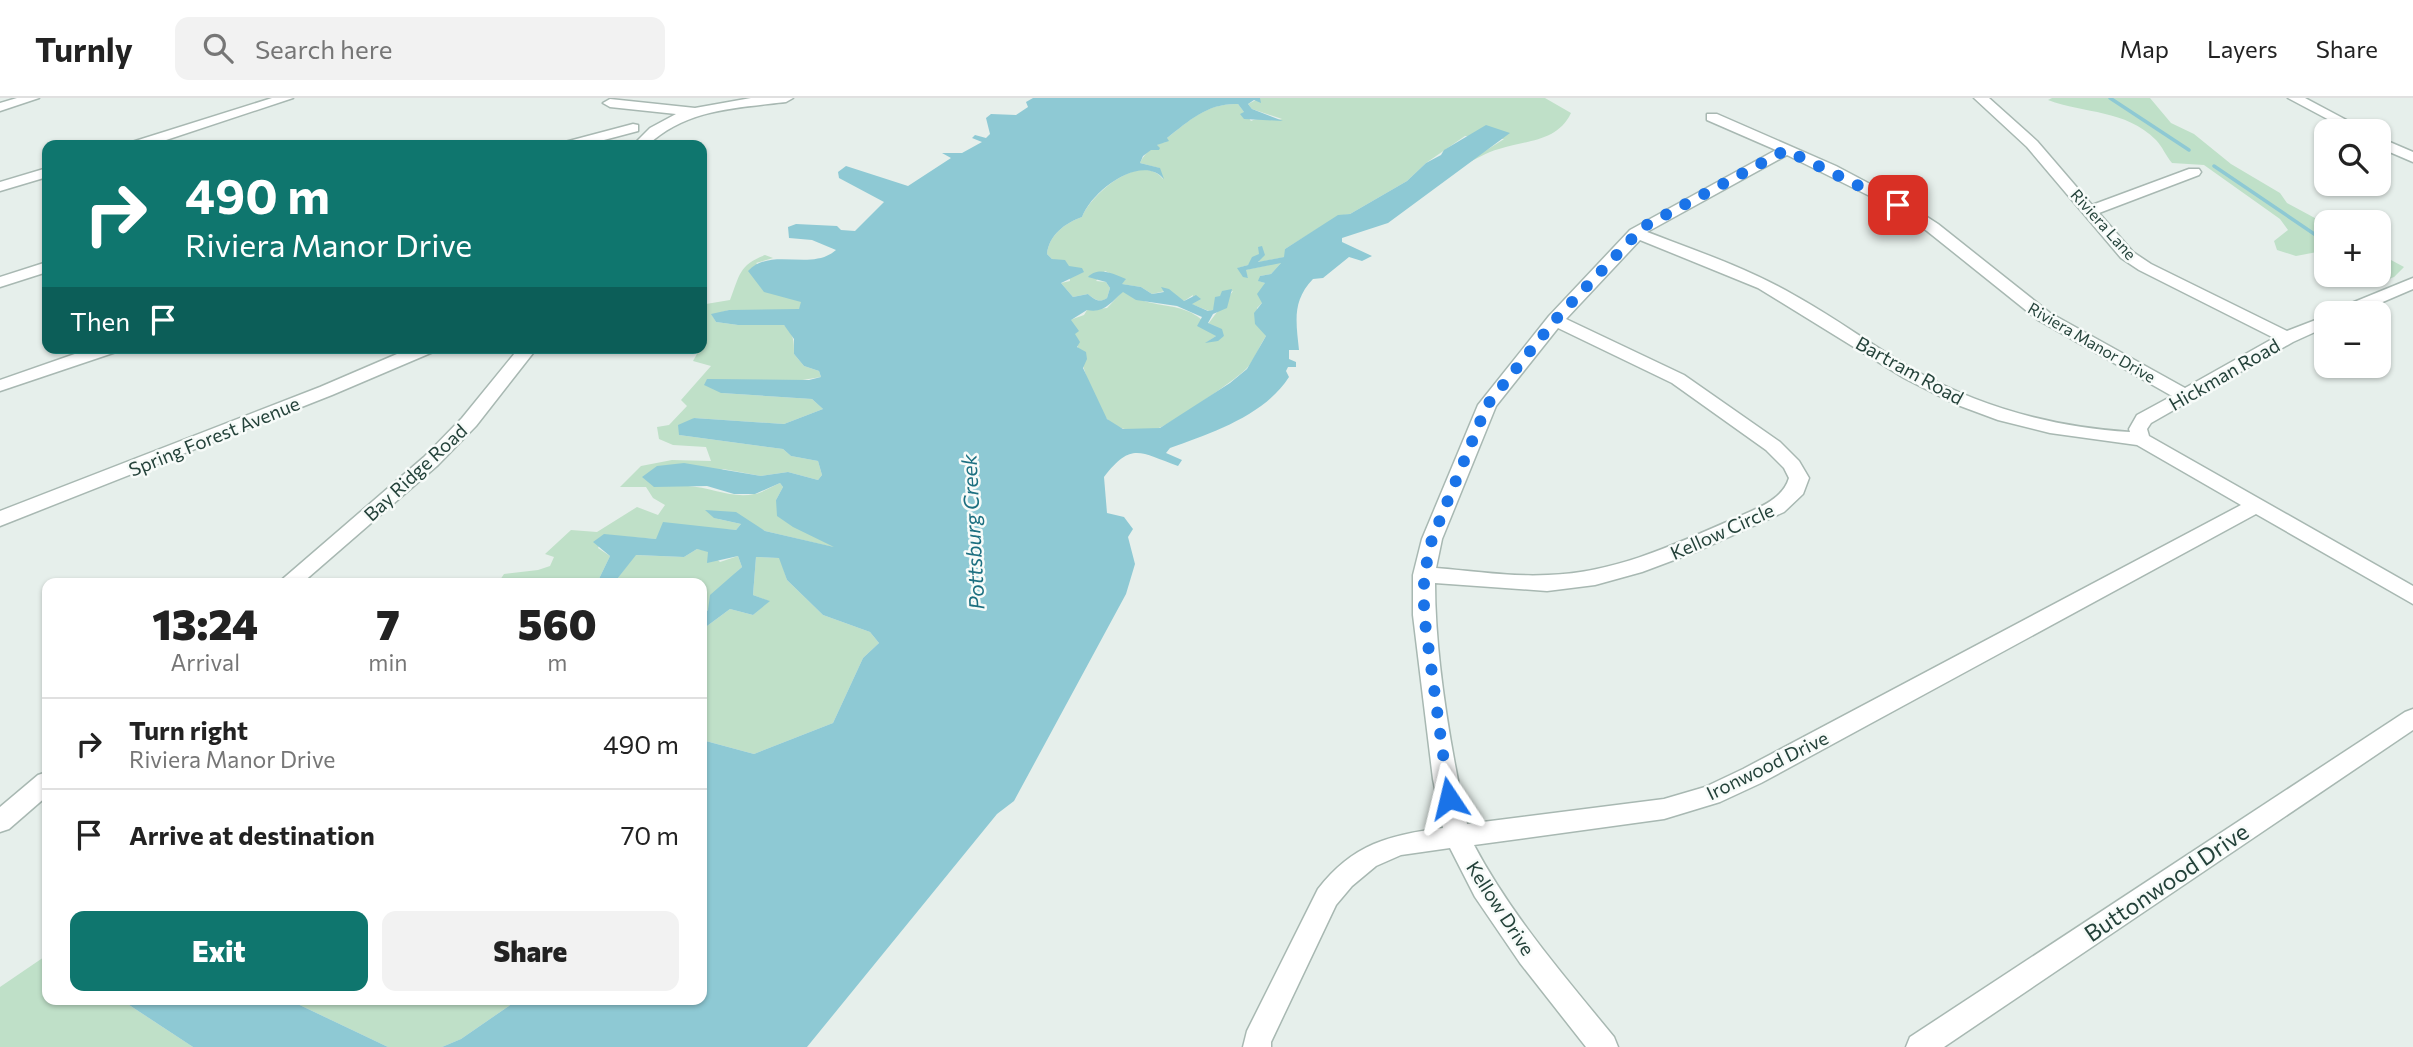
<!DOCTYPE html>
<html lang="en">
<head>
<meta charset="utf-8">
<style>
	body { margin:0; font-family:Commissioner,sans-serif; background:#f2f2f2; color:#222; height:100vh; display:flex; flex-direction:column; font-size:26px; white-space:nowrap }
	* { box-sizing:border-box; margin:0 }
	p { font-size:23px; color:#767676 }
	.icon { flex:none; width:38px; height:38px; fill:none; stroke:currentColor; stroke-width:2; stroke-linecap:round; stroke-linejoin:round }
	.map { position:relative; flex:1; overflow:hidden }
	.details { position:absolute; left:42px; top:480px; width:665px; height:427px; display:flex; flex-direction:column; background:#fff; border-radius:14px; box-shadow:0 2px 5px #0004 }
	.details>* { flex:none }
	.guide { position:absolute; left:42px; top:42px; width:665px; height:214px; border-radius:14px; box-shadow:0 2px 5px #0004; background:#0f766e; color:#fff; overflow:hidden }
	.tools { position:absolute; left:2314px; top:21px; display:grid; gap:14px }
	.tools a { display:grid; place-items:center; width:77px; height:77px; border-radius:14px; background:#fff; box-shadow:0 2px 5px #0004; font-size:35px }
	.pin { position:absolute; display:grid; place-items:center; width:60px; height:60px; color:#fff; margin:-30px; border-radius:14px; box-shadow:0 4px 10px #0006 }
	.me { position:absolute; width:77px; margin:-38px; rotate:350deg; stroke-linejoin:round; filter:drop-shadow(0 0 5px #0008) }
	.turn { display:flex; align-items:center; gap:24px; height:147px; padding:0 28px; font-size:32px }
	.turn .icon { width:91px; height:91px; stroke-width:2.5 }
	.turn b { display:block; font-size:49px; line-height:60px }
	.then { display:flex; align-items:center; height:66px; padding:0 28px; background:#0003; gap:14px; font-size:26px }
	.eta { display:flex; justify-content:space-evenly; align-items:center; height:119px; text-align:center }
	.eta b { font-size:42px; font-weight:800; line-height:49px }
	.primary-button { display:flex; gap:14px; margin-top:auto; padding:14px 28px }
	.primary-button a { flex:1; height:80px; border-radius:14px; background:#0f766e; color:#fff; font-size:28px; font-weight:800; line-height:80px; text-align:center }
	.primary-button a+a { background:#f2f2f2; color:#222 }
	ul { padding:0; list-style:none }
	li { display:flex; align-items:center; gap:21px; height:91px; padding:0 28px; border-top:2px solid #e0e0e0 }
	li div { flex:1 }
	li b { display:block; font-size:26px }
	li em { font-style:normal }
	header { display:flex; align-items:center; gap:42px; box-sizing:border-box; height:98px; padding:0 35px; background:#fff; border-bottom:2px solid #e0e0e0 }
	header strong { font-size:33px }
	nav { display:flex; gap:38px; margin-inline-start:auto; font-size:24px }
	.search { width:490px; height:63px; background:#f2f2f2; display:flex; align-items:center; gap:18px; box-sizing:border-box; padding:0 24px; border-radius:14px; color:#767676; font-size:26px }
	.map>svg:first-child { display:block }
</style>
</head>
<body>
<header>
<strong>Turnly</strong>
<div class="search"><svg class="icon" aria-label="search" viewBox="0 0 24 24"><circle cx="10" cy="10" r="6"/><path d="M15 15l6 6"/></svg>Search here</div>
<nav><a>Map</a><a>Layers</a><a>Share</a></nav>
</header>
<div class="map">
<svg width="2413" height="949" viewBox="0 0 2413 949">
	<rect width="100%" height="100%" fill="#e6efeb"/>
	<g fill="#bfe0c8">
		<path d="M 1260,0 L 1545,0 L 1571,15 C 1557,44 1527,42 1499,51 C 1487,54 1475,62 1463,67 L 1504,41 L 1465,38 L 1426,65 L 1407,83 L 1350,116 L 1338,118 L 1285,151 L 1285,159 L 1260,164 L 1258,163 L 1260,156 L 1248,167 L 1238,170 L 1248,180 L 1245,172 L 1282,164 L 1271,176 L 1260,178 L 1259,183 L 1265,185 L 1262,205 L 1257,210 L 1266,238 C 1259,248 1255,261 1247,270 C 1240,279 1169,327 1159,330 C 1142,335 1120,334 1108,322 C 1090,305 1078,246 1070,222 L 1084,217 L 1087,212 L 1107,210 L 1123,193 C 1159,217 1188,196 1216,238 L 1207,244 L 1224,238 L 1208,226 L 1233,193 L 1220,198 L 1213,212 L 1209,213 L 1191,206 L 1193,197 L 1184,203 L 1165,193 L 1152,196 L 1141,189 L 1121,186 L 1125,182 L 1105,173 L 1096,183 L 1106,184 L 1110,190 L 1107,200 C 1100,205 1095,202 1088,196 L 1073,199 L 1061,185 L 1070,183 L 1068,168 L 1052,161 L 1047,156 C 1049,137 1065,125 1082,119 C 1091,96 1141,53 1163,81 L 1159,70 L 1140,65 C 1144,55 1156,45 1166,44 L 1167,40 C 1190,22 1207,5 1238,6 L 1251,23 C 1261,19 1271,24 1282,21 L 1252,11 L 1248,6 Z"/>
		<path d="M 2052,0 L 2150,0 L 2171,25 L 2194,36 L 2231,66 L 2280,95 L 2287,105 L 2326,126 L 2326,156 L 2317,154 L 2296,158 L 2277,152 L 2274,143 L 2288,132 L 2280,121 L 2204,67 L 2172,65 C 2166,58 2162,48 2156,42 C 2125,11 2085,16 2048,2 Z"/>
		<path d="M 2378,155 L 2404,169 L 2394,179 L 2381,184 L 2368,177 L 2378,177 Z"/>
		<path d="M 765,157 L 773,160 L 756,165 L 802,204 L 799,212 L 729,212 L 712,217 L 716,224 L 738,227 L 784,227 C 794,236 794,243 794,256 L 804,268 L 819,273 L 821,279 L 721,295 L 812,301 L 823,311 L 784,326 L 694,320 L 679,337 L 783,351 L 791,358 L 818,363 L 822,377 L 818,382 L 788,374 L 761,378 L 723,371 L 688,388 C 710,389 733,401 754,396 C 763,395 772,388 780,385 L 783,389 L 776,402 L 837,450 L 765,433 L 751,425 L 714,420 L 741,426 L 736,432 L 703,430 L 656,441 L 604,437 L 598,450 L 610,458 L 597,485 L 498,485 L 504,476 L 538,472 L 550,468 L 554,459 L 545,456 L 571,432 L 597,434 L 637,409 L 658,417 L 665,407 L 653,400 L 646,389 L 620,389 L 641,368 L 672,362 L 711,363 L 706,349 L 673,347 L 659,341 L 657,329 L 669,327 L 687,308 L 681,302 L 711,268 L 693,263 L 703,245 L 702,214 L 706,206 L 730,202 C 740,176 739,167 765,157 Z"/>
		<path d="M 697,451 L 708,453 L 720,464 L 738,458 L 742,469 C 724,484 718,504 702,518 L 702,485 L 614,485 L 635,457 L 684,459 Z"/>
		<path d="M 756,459 L 780,460 L 787,482 L 823,517 L 870,534 L 879,545 L 863,560 L 833,625 L 754,656 L 702,642 L 702,527 L 707,528 L 730,511 L 753,517 L 769,503 L 753,497 Z"/>
		<path d="M 47,857 L 47,901 L 120,901 L 193,949 L 0,949 L 0,889 Z"/>
		<path d="M 287,901 L 519,901 L 461,941 L 442,949 L 388,949 Z"/>
	</g>
	<g fill="#8ec9d4">
		<path d="M 1033,0 L 1260,0 L 1261,5 L 1254,2 L 1248,6 L 1252,11 L 1283,23 L 1244,21 L 1240,16 L 1244,14 L 1238,6 C 1208,5 1190,22 1167,40 L 1169,43 L 1157,47 L 1160,50 L 1159,52 L 1151,52 L 1143,58 L 1140,65 L 1160,70 L 1164,81 C 1142,55 1092,92 1082,119 C 1065,125 1049,137 1047,156 L 1052,161 L 1065,162 L 1069,168 L 1082,170 L 1084,174 L 1061,185 L 1073,199 L 1088,196 C 1095,202 1099,205 1107,200 L 1110,190 L 1106,184 L 1088,179 C 1098,168 1114,176 1126,181 L 1122,186 L 1141,189 L 1152,196 L 1164,194 L 1161,189 L 1169,191 L 1184,203 L 1196,197 L 1201,201 L 1192,206 L 1208,213 L 1213,212 L 1215,199 L 1220,198 L 1222,193 L 1232,191 L 1227,210 L 1213,216 L 1208,225 L 1222,231 L 1224,238 L 1218,243 L 1205,245 L 1216,238 L 1197,228 L 1202,219 L 1177,208 L 1136,202 L 1123,194 C 1112,203 1104,216 1087,212 L 1071,222 L 1079,233 L 1075,236 L 1080,244 L 1077,249 L 1086,254 L 1087,261 L 1083,270 L 1107,321 L 1123,331 L 1160,330 L 1230,285 L 1247,271 L 1266,238 L 1255,226 L 1254,215 L 1262,205 L 1257,196 L 1265,185 L 1258,183 L 1260,178 L 1271,176 L 1281,165 L 1246,172 L 1248,180 L 1243,179 L 1237,170 L 1248,167 L 1252,159 L 1259,156 L 1258,149 L 1262,148 L 1265,157 L 1258,164 L 1284,159 L 1285,151 L 1338,117 L 1350,116 L 1407,83 L 1426,65 L 1441,57 L 1444,52 L 1486,27 L 1510,35 L 1388,125 L 1342,140 L 1342,144 L 1372,158 L 1362,163 L 1349,159 L 1323,180 L 1313,181 C 1292,203 1296,223 1299,252 L 1289,252 L 1289,261 L 1296,264 L 1296,269 L 1288,269 L 1286,273 L 1289,279 C 1264,318 1211,335 1170,350 L 1166,355 L 1182,362 L 1178,368 C 1140,355 1132,343 1104,379 L 1107,415 L 1124,419 L 1133,431 L 1128,439 L 1135,466 L 1126,496 L 1014,703 L 997,716 L 807,949 L 442,949 L 461,941 L 519,901 L 702,901 L 702,741 L 705,737 L 707,718 L 702,715 L 702,642 L 754,656 L 833,625 L 863,560 L 879,545 L 870,534 L 823,517 L 787,482 L 779,460 L 756,459 L 753,497 L 770,503 L 753,517 L 730,511 L 707,528 L 702,527 L 702,518 L 708,512 L 710,497 L 742,469 L 738,458 L 707,465 L 708,454 L 697,451 L 684,459 L 636,457 L 614,485 L 597,485 L 610,458 L 593,444 L 604,436 L 656,441 L 663,424 L 736,432 L 741,426 L 714,420 L 705,412 L 736,414 L 765,433 L 834,449 L 793,429 L 777,418 L 776,402 L 783,389 L 780,385 L 755,396 L 734,396 L 707,388 L 654,389 L 642,379 L 657,368 L 684,365 L 761,378 L 788,374 L 818,382 L 822,377 L 818,363 L 791,358 L 783,351 L 679,337 L 678,327 L 694,320 L 784,326 L 823,311 L 812,301 L 721,295 L 704,287 L 707,281 L 809,282 L 821,279 L 819,273 L 804,268 L 794,256 L 794,241 L 784,227 L 738,227 L 716,224 L 711,216 L 729,212 L 799,211 L 801,204 L 764,194 L 748,173 C 772,148 811,174 836,152 L 812,142 L 789,140 L 788,129 L 796,126 L 837,128 L 841,132 L 855,133 L 884,104 L 839,80 L 838,74 L 846,68 L 908,88 L 951,60 L 942,55 L 962,55 L 982,44 L 972,40 L 975,37 L 986,40 L 990,36 L 986,20 L 991,16 L 1016,17 L 1028,9 L 1026,4 Z"/>
		<path d="M 120,901 L 287,901 L 388,949 L 193,949 Z"/>
	</g>
	<g fill="none" stroke-linecap="round" stroke-linejoin="round">
		<g stroke="#8ec9d4" stroke-width="3.5">
			<path d="M 2110,0 L 2189,52"/>
			<path d="M 2214,68 L 2326,144"/>
		</g>
		<defs>
			<g id="minor">
				<path d="M 17,0 L 39,0 L 0,13 L 0,5 Z"/>
				<path d="M 751,0 L 793,0 L 786,4 C 736,10 686,11 648,47 L 634,46 L 650,30 L 676,16 L 610,9 L 603,5 L 610,1 L 695,10 Z"/>
				<path d="M 1974,0 L 1989,0 L 2037,43 L 2092,107 L 2189,71 L 2199,71 L 2201,74 L 2199,77 L 2099,115 L 2133,154 L 2151,166 L 2287,233 L 2326,218 L 2326,229 L 2293,244 L 2151,325 L 2147,331 L 2149,338 L 2413,488 L 2413,506 L 2256,416 L 1761,685 L 1720,704 L 1664,721 L 1474,747 C 1511,817 1564,878 1614,939 L 1618,949 L 1586,949 L 1520,865 L 1475,799 L 1450,750 L 1401,757 L 1376,768 L 1352,788 L 1336,807 L 1271,944 L 1271,949 L 1243,949 L 1247,933 L 1318,791 C 1353,746 1389,737 1443,730 L 1433,681 L 1413,517 L 1413,477 L 1422,441 L 1478,307 L 1549,218 L 1630,132 L 1776,52 L 1707,22 L 1707,16 L 1717,16 L 1836,68 L 1904,104 L 1938,126 L 2050,215 L 2185,290 L 2274,240 L 2139,172 L 2121,160 L 2027,49 ZM 1787,57 L 1894,110 L 1927,133 L 2038,222 L 2172,298 L 2137,317 L 2129,331 L 2130,334 C 2054,329 1982,310 1916,273 C 1874,249 1836,220 1794,197 C 1747,170 1697,153 1647,134 ZM 1640,142 L 1758,190 L 1904,280 L 1955,306 L 1998,322 L 2050,335 L 2137,347 L 2241,407 L 1743,671 L 1705,689 L 1664,701 L 1467,726 C 1451,652 1435,561 1435,485 L 1547,493 L 1595,487 L 1642,474 L 1698,453 L 1784,414 L 1803,396 L 1809,380 L 1799,363 L 1780,344 L 1684,277 L 1566,221 ZM 1558,230 L 1672,285 L 1766,352 L 1784,370 L 1789,380 C 1782,404 1752,412 1731,422 C 1672,448 1613,475 1548,477 C 1511,479 1473,473 1436,470 L 1442,441 L 1496,308 Z"/>
				<path d="M 2288,0 L 2305,0 L 2367,33 L 2350,33 Z"/>
				<path d="M 633,26 L 638,27 L 638,33 L 585,47 L 563,47 L 565,44 Z"/>
				<path d="M 2378,39 L 2413,54 L 2413,64 L 2378,49 Z"/>
				<path d="M 47,164 L 47,174 L 0,189 L 0,179 Z"/>
				<path d="M 2413,180 L 2413,191 L 2357,215 L 2335,215 L 2337,211 Z"/>
				<path d="M 92,250 L 119,250 L 116,254 L 0,293 L 0,282 Z"/>
				<path d="M 411,250 L 436,250 L 433,254 L 332,297 L 0,428 L 0,413 L 320,289 Z"/>
				<path d="M 519,250 L 537,250 L 476,328 L 438,367 L 302,485 L 278,485 L 424,359 L 462,320 Z"/>
				<path d="M 2413,611 L 2413,632 L 1944,949 L 1906,949 L 1910,939 L 2405,614 Z"/>
				<path d="M 47,674 L 47,698 L 9,731 L 0,734 L 0,709 L 38,677 Z"/>
			</g>
			<g id="tertiary">
				<path d="M 272,0 L 293,0 L 151,47 L 130,47 L 132,44 Z"/>
				<path d="M 47,70 L 47,79 L 0,93 L 0,84 Z"/>
			</g>
		</defs>
		<use href="#minor" stroke="#a8b8b2" stroke-width="3"/>
		<use href="#tertiary" stroke="#a8b8b2" stroke-width="3"/>
		<use href="#minor" fill="#fff" fill-rule="evenodd"/>
		<use href="#tertiary" fill="#fff" fill-rule="evenodd"/>
	</g>
	<g fill="none" stroke-linecap="round" stroke-linejoin="round">
		<path stroke="#1a73e8" stroke-width="12" stroke-dasharray="0 21.6" d="M 1449,700 L 1424,517 L 1424,477 L 1432,441 L 1487,307 L 1555,222 L 1643,129 L 1786,52 L 1898,107"/>
	</g>
	<g text-anchor="middle" dominant-baseline="central" stroke-width="5" stroke-linejoin="round" paint-order="stroke">
		<g font-size="16" fill="#24423a" stroke="#f7fbf9">
			<text transform="translate(2104 126) rotate(48)">Riviera Lane</text>
			<text transform="translate(2092 244) rotate(30)">Riviera Manor Drive</text>
		</g>
		<g font-size="19" fill="#24423a" stroke="#f7fbf9">
			<text transform="translate(1910 272) rotate(29)">Bartram Road</text>
			<text transform="translate(2224 276) rotate(-30)">Hickman Road</text>
			<text transform="translate(214 338) rotate(-22)">Spring Forest Avenue</text>
			<text transform="translate(415 374) rotate(-43)">Bay Ridge Road</text>
			<text transform="translate(1722 433) rotate(-24)">Kellow Circle</text>
			<text transform="translate(1767 667) rotate(-26)">Ironwood Drive</text>
			<text transform="translate(1501 810) rotate(57)">Kellow Drive</text>
		</g>
		<g font-size="21" font-style="italic" fill="#1c6f80" stroke="#f7fbf9">
			<text transform="translate(972 434) rotate(-93)">Pottsburg Creek</text>
		</g>
		<g font-size="23" fill="#24423a" stroke="#f7fbf9">
			<text transform="translate(2166 784) rotate(-34)">Buttonwood Drive</text>
		</g>
	</g>
</svg>
<div class="tools">
<a><svg class="icon" aria-label="search" viewBox="0 0 24 24"><circle cx="10" cy="10" r="6"/><path d="M15 15l6 6"/></svg></a>
<a>+</a>
<a>−</a>
</div>
<div class="pin" style="left:1898px;top:107px;background:#d93025"><svg class="icon" aria-label="arrive" viewBox="0 0 24 24"><path d="M6 21V4h12l-3 4 3 4H6"/></svg></div>
<svg class="me" style="left:1449px;top:700px" viewBox="-20 -20 40 40"><path d="M0-17L14 15 0 8-14 15z" fill="#1a73e8" stroke="#fff" stroke-width="4"/></svg>
<div class="guide">
<div class="turn"><svg class="icon" aria-label="right" viewBox="0 0 24 24"><path d="M7 20v-9h11M14 6l5 5-5 5"/></svg><div><b>490 m</b>Riviera Manor Drive</div></div>
<div class="then">Then<svg class="icon" aria-label="arrive" viewBox="0 0 24 24"><path d="M6 21V4h12l-3 4 3 4H6"/></svg></div>
</div>
<section class="details">
<div class="eta">
<div><b>13:24</b><p>Arrival</p></div>
<div><b>7</b><p>min</p></div>
<div><b>560</b><p>m</p></div>
</div>
<ul>
<li><svg class="icon" aria-label="right" viewBox="0 0 24 24"><path d="M7 20v-9h11M14 6l5 5-5 5"/></svg><div><b>Turn right</b><p>Riviera Manor Drive</p></div><em>490 m</em></li>
<li><svg class="icon" aria-label="arrive" viewBox="0 0 24 24"><path d="M6 21V4h12l-3 4 3 4H6"/></svg><div><b>Arrive at destination</b></div><em>70 m</em></li>
</ul>
<div class="primary-button"><a>Exit</a><a>Share</a></div>
</section>
</div>
</body>
</html>
